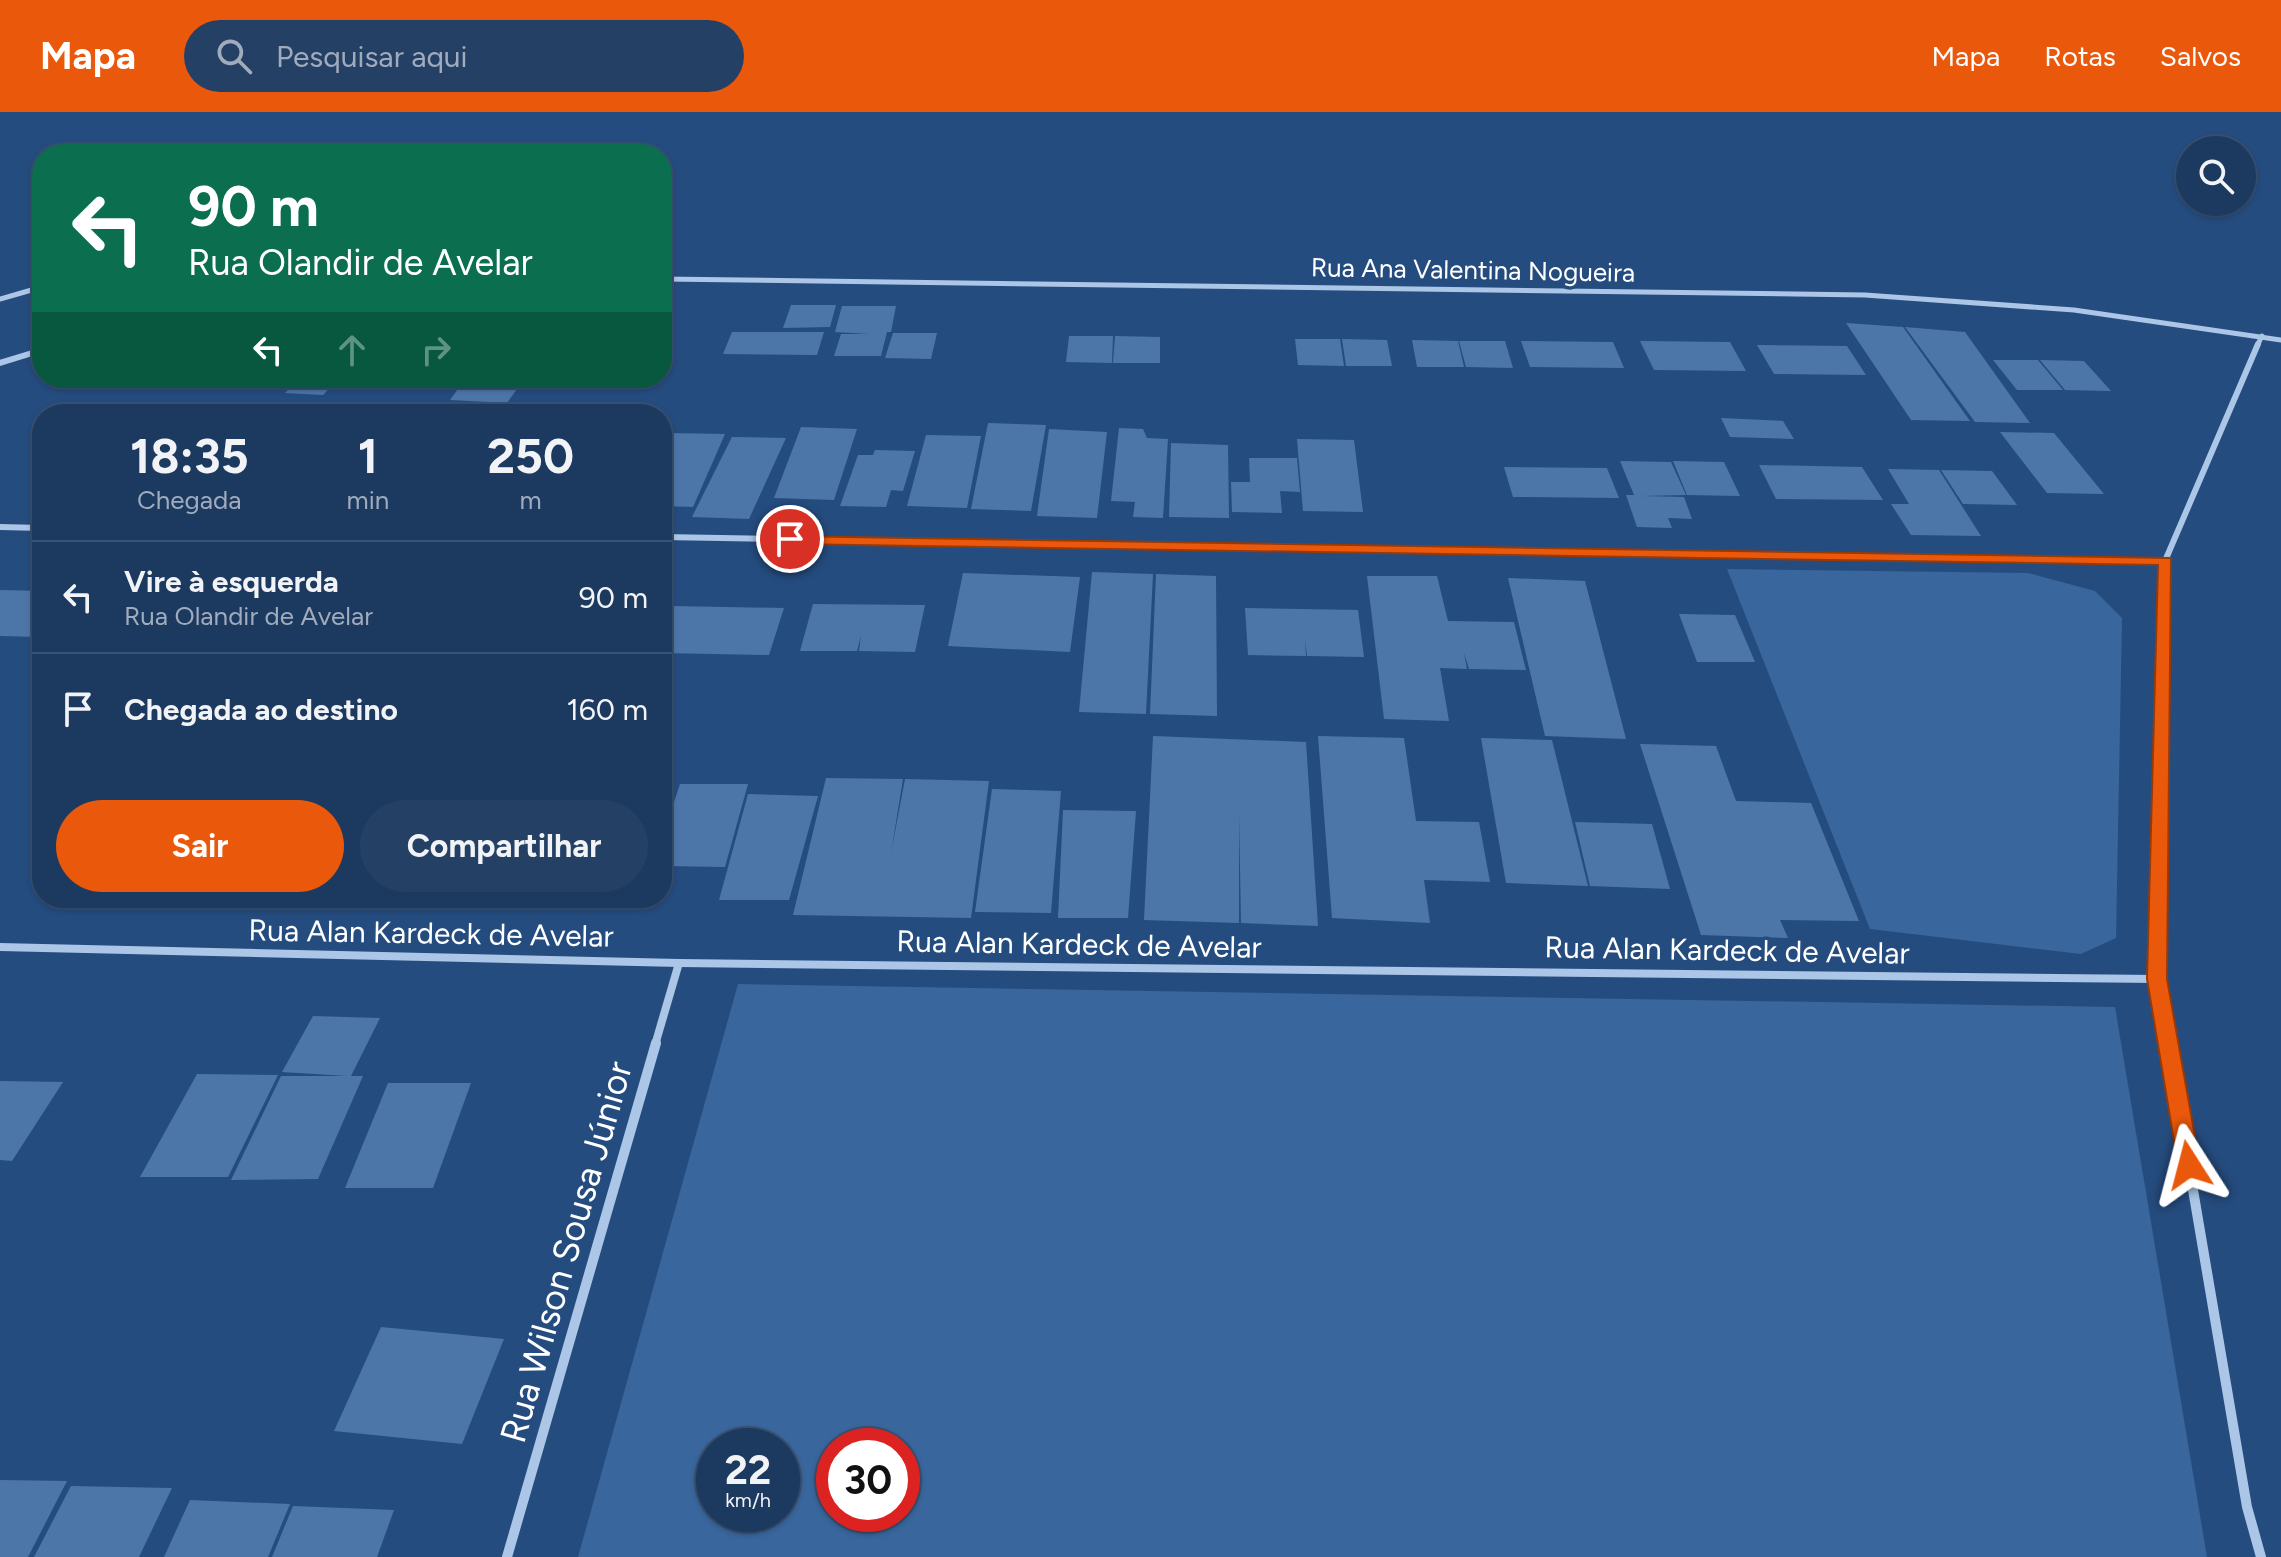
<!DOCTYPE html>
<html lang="pt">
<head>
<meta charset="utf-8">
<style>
	body { margin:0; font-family:Figtree,sans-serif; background:#254065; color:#f1f3f6; height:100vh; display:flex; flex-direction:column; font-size:30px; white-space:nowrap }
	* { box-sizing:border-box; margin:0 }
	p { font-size:26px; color:#a0acbd }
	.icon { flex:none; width:44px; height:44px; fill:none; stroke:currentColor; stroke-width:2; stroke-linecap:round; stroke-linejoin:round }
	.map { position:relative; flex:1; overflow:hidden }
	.drawer { position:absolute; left:32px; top:292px; width:640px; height:504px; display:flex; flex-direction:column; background:#1c395f; border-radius:32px; box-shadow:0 2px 6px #0004,0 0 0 2px #3a5374 }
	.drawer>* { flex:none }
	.guide { position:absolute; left:32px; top:32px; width:640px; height:244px; border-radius:32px; box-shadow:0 2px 6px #0004,0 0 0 2px #3a5374; background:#0b6e4f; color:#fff; overflow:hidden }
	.controls { position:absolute; left:2176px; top:24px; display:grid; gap:16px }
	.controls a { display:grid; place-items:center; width:80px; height:80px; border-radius:50%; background:#1c395f; box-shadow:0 2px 6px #0004,0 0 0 2px #3a5374; font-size:40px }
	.speed { position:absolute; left:696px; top:1316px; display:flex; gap:16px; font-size:40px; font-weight:700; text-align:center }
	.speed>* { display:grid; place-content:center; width:104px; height:104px; border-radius:50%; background:#1c395f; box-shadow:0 2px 6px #0004,0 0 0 2px #3a5374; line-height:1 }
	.speed small { font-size:20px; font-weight:400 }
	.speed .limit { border:12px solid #d22; background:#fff; color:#111 }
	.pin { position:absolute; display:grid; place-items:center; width:68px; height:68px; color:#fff; margin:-34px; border:4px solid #fff; border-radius:50%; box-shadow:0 2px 8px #0007 }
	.me { position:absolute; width:88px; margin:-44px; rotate:351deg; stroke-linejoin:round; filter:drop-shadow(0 0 6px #0008) }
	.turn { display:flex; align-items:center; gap:28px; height:168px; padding:0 24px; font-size:36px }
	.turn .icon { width:104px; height:104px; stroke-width:2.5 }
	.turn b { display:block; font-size:56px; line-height:68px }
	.lanes { display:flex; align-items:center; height:76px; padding:0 24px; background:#0003; justify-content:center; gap:40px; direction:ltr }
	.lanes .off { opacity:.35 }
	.eta { display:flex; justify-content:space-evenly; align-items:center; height:136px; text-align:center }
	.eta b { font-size:48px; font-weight:700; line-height:56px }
	.primary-button { display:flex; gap:16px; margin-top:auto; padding:16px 24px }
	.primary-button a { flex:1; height:92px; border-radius:48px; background:#ea580c; color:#fff; font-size:32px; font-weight:700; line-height:92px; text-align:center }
	.primary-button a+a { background:#254065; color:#f1f3f6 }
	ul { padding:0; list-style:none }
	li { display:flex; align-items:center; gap:24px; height:112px; padding:0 24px; border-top:2px solid #3a5374 }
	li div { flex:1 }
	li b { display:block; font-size:30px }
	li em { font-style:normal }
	header { display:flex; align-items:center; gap:48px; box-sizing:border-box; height:112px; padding:0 40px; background:#ea580c; color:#fff }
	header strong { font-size:38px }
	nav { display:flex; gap:44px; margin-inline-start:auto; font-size:28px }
	.search { width:560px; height:72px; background:#254065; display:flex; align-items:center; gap:20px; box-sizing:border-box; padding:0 28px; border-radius:44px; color:#a0acbd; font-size:30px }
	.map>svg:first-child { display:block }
</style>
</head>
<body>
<header>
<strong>Mapa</strong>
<div class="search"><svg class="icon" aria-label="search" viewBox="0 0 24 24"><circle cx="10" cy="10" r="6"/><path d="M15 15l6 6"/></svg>Pesquisar aqui</div>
<nav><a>Mapa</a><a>Rotas</a><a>Salvos</a></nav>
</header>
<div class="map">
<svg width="2281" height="1445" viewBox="0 0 2281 1445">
	<rect width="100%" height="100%" fill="#254c7f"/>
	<g fill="#39669c" fill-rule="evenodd">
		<path d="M 1727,457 L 2028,461 L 2095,479 L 2122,506 L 2116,826 L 2081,842 L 1870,817 Z"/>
		<path d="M 738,872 L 2115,895 L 2207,1445 L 578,1445 ZM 714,1334 L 782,1334 L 782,1402 L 714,1402 ZM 834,1334 L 902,1334 L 902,1402 L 834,1402 Z"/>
	</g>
	<g fill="#4d76a8">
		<path d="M 791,193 L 836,193 L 830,215 L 783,216 Z"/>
		<path d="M 842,194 L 896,194 L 891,220 L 887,220 L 881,244 L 834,244 L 841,222 L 869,222 L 835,220 Z"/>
		<path d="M 1846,211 L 1903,215 L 1970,309 L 1911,308 Z"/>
		<path d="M 1905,215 L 1965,220 L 2030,311 L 1975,310 Z"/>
		<path d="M 732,220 L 824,220 L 817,243 L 723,242 Z"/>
		<path d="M 893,221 L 937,221 L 931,247 L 885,246 Z"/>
		<path d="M 1069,224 L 1113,224 L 1112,251 L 1066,250 Z"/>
		<path d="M 1115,224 L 1160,225 L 1160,251 L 1113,251 Z"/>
		<path d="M 1295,227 L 1340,227 L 1344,254 L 1298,253 Z"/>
		<path d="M 1342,227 L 1387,228 L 1392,254 L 1346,254 Z"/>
		<path d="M 1412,228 L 1458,229 L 1464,255 L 1417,255 Z"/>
		<path d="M 1459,229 L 1505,229 L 1513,256 L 1466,255 Z"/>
		<path d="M 1521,229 L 1613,230 L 1624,256 L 1530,255 Z"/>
		<path d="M 1640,229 L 1730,230 L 1746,259 L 1654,258 Z"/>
		<path d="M 1757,233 L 1847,234 L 1866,263 L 1774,262 Z"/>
		<path d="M 1993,248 L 2038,248 L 2063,278 L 2017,278 Z"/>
		<path d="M 2040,248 L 2084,249 L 2111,279 L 2065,278 Z"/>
		<path d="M 299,266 L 339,266 L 323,283 L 285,281 Z"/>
		<path d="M 465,267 L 522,270 L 507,291 L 450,288 Z"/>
		<path d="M 1721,306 L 1783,309 L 1794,327 L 1730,325 Z"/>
		<path d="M 988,311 L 1046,313 L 1031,399 L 971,397 Z"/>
		<path d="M 801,315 L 857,317 L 834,388 L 774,386 Z"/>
		<path d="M 1119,316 L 1143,317 L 1147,326 L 1168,327 L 1163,406 L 1133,405 L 1135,390 L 1111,389 Z"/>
		<path d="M 1049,317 L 1107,320 L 1097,406 L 1037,404 Z"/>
		<path d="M 2000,320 L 2054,321 L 2104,382 L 2047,381 Z"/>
		<path d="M 669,321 L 725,322 L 693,395 L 662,394 L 662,335 Z"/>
		<path d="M 926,323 L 981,324 L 967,396 L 907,394 Z"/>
		<path d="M 732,325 L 786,326 L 749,407 L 692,405 Z"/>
		<path d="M 1297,327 L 1354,328 L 1363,400 L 1303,399 Z"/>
		<path d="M 1171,331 L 1228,333 L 1229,406 L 1169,405 Z"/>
		<path d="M 875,338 L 915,339 L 903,379 L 891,378 L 886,395 L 840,394 L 858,343 L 873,343 Z"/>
		<path d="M 1249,346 L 1297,346 L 1300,380 L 1280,379 L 1282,401 L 1232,400 L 1231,370 L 1250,370 Z"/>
		<path d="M 1620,349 L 1671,350 L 1686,383 L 1642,384 L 1684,385 L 1692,407 L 1668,406 L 1672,416 L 1637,415 L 1626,383 L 1634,383 Z"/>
		<path d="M 1673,349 L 1724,350 L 1740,384 L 1687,383 Z"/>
		<path d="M 1759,353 L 1862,355 L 1883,388 L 1776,387 Z"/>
		<path d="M 1504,355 L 1607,356 L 1619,386 L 1513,385 Z"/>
		<path d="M 1888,357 L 1939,358 L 1981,424 L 1911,423 L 1891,392 L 1909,392 Z"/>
		<path d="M 1941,358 L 1992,359 L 2017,393 L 1963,392 Z"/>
		<path d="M 1092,460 L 1153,462 L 1146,602 L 1079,600 Z"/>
		<path d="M 963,461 L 1080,465 L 1070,540 L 948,534 Z"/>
		<path d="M 1156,462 L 1216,464 L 1217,604 L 1150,602 Z"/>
		<path d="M 1367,464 L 1437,464 L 1448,509 L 1514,510 L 1526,558 L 1469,557 L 1464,541 L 1467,557 L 1440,556 L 1449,609 L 1384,607 Z"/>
		<path d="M 1508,466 L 1585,469 L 1626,627 L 1545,624 Z"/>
		<path d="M 0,478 L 42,479 L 39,525 L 0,524 Z"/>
		<path d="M 813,492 L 925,493 L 915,540 L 859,539 L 861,524 L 857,539 L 800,539 Z"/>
		<path d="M 672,494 L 784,496 L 769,543 L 662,541 L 662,519 Z"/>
		<path d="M 1245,496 L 1358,498 L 1364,545 L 1307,544 L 1305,528 L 1306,544 L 1248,543 Z"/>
		<path d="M 1679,502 L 1735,503 L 1755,550 L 1697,550 Z"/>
		<path d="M 1153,624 L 1306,630 L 1318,814 L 1241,811 L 1239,702 L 1239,811 L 1144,808 Z"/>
		<path d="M 1318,624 L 1404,626 L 1416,709 L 1479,710 L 1490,770 L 1424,768 L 1430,811 L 1332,806 Z"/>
		<path d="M 1481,626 L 1552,628 L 1588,774 L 1506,771 Z"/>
		<path d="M 1640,632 L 1716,634 L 1736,689 L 1811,691 L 1859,809 L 1780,808 L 1788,826 L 1701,823 Z"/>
		<path d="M 826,666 L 903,667 L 891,741 L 905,667 L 989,669 L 971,806 L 793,803 Z"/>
		<path d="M 680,672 L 748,672 L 725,755 L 662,754 L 662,726 Z"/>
		<path d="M 992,677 L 1061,679 L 1051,801 L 975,800 Z"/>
		<path d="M 748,682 L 818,684 L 789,788 L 719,788 Z"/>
		<path d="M 1063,698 L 1136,699 L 1128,806 L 1058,806 Z"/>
		<path d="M 1575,710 L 1652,712 L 1670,777 L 1590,774 Z"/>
		<path d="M 187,786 L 272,786 L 269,791 L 182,793 Z"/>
		<path d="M 313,904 L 380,906 L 351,964 L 363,964 L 318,1067 L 231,1068 L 281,964 L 347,964 L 282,960 Z"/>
		<path d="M 197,962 L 278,963 L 228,1065 L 140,1065 Z"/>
		<path d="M 0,969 L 63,970 L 12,1049 L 0,1048 Z"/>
		<path d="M 388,971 L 471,971 L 433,1076 L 345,1076 Z"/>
		<path d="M 381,1215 L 504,1227 L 462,1332 L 334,1319 Z"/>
		<path d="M 0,1368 L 67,1369 L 28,1445 L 0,1445 Z"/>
		<path d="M 71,1374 L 172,1376 L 139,1445 L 34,1445 Z"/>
		<path d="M 190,1388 L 290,1392 L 268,1445 L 164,1445 Z"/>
		<path d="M 293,1394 L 394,1398 L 377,1445 L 272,1445 Z"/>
	</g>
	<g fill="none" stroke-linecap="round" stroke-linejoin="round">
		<g stroke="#abc6e6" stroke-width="5">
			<path d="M 662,167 L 1865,183 L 2074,198 L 2281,228"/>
			<path d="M 0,187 L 42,175"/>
			<path d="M 2257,234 L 2262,224"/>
		</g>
		<g stroke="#abc6e6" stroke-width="6">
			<path d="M 0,251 L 42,238"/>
			<path d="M 0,415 L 42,416"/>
			<path d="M 662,425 L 2165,449"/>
			<path d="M 2163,538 L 2165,449 L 2258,232"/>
		</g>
		<g stroke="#abc6e6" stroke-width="8">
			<path d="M 2163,536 L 2157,867 L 2168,933"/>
			<path d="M 0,835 L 679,851 L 2157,867"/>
			<path d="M 655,933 L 679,851"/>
		</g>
		<g stroke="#abc6e6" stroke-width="10">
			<path d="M 2168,931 L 2247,1395 L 2261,1445"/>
			<path d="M 507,1445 L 656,931"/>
		</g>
	</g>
	<path fill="#ea580c" stroke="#983908" stroke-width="2" d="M 785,424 L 2171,446 L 2167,867 L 2200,1053 L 2197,1060 L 2189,1063 L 2181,1060 L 2178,1053 L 2147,867 L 2158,453 L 790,432 L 783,427 Z"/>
	<g text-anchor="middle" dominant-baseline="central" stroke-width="7" stroke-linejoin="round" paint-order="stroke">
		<g font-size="26" fill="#fff" stroke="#254c7f">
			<text transform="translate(1473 158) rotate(1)">Rua Ana Valentina Nogueira</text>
		</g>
		<g font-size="30" fill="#fff" stroke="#254c7f">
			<text transform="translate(431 821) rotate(1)">Rua Alan Kardeck de Avelar</text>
			<text transform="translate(1079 832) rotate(1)">Rua Alan Kardeck de Avelar</text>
			<text transform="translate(1727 838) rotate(1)">Rua Alan Kardeck de Avelar</text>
		</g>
		<g font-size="36" fill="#fff" stroke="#254c7f">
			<text transform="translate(566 1140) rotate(-74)">Rua Wilson Sousa Júnior</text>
		</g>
	</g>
</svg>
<div class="controls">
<a><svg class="icon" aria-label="search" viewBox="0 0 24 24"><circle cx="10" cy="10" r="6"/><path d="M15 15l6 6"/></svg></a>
</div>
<div class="speed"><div>22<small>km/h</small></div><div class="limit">30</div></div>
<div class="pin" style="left:790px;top:427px;background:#d93025"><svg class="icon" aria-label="arrive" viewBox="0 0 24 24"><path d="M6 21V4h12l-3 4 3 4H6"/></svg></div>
<svg class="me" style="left:2189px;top:1053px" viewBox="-20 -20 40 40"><path d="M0-17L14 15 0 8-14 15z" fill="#ea580c" stroke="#fff" stroke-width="4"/></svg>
<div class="guide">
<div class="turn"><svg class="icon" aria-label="left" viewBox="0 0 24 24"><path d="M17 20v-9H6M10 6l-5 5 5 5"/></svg><div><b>90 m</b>Rua Olandir de Avelar</div></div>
<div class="lanes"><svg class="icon" aria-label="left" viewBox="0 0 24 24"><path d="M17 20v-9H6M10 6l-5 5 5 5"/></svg><svg class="icon off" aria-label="ahead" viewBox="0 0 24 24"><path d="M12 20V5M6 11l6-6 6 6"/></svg><svg class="icon off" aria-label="right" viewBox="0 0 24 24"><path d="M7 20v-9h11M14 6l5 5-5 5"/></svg></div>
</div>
<section class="drawer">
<div class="eta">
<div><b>18:35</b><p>Chegada</p></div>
<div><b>1</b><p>min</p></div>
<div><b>250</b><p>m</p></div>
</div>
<ul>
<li><svg class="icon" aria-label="left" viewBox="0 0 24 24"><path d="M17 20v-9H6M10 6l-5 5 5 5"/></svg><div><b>Vire à esquerda</b><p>Rua Olandir de Avelar</p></div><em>90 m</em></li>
<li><svg class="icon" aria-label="arrive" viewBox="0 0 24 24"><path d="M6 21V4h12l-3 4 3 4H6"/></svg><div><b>Chegada ao destino</b></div><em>160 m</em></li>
</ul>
<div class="primary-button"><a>Sair</a><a>Compartilhar</a></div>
</section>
</div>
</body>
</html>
